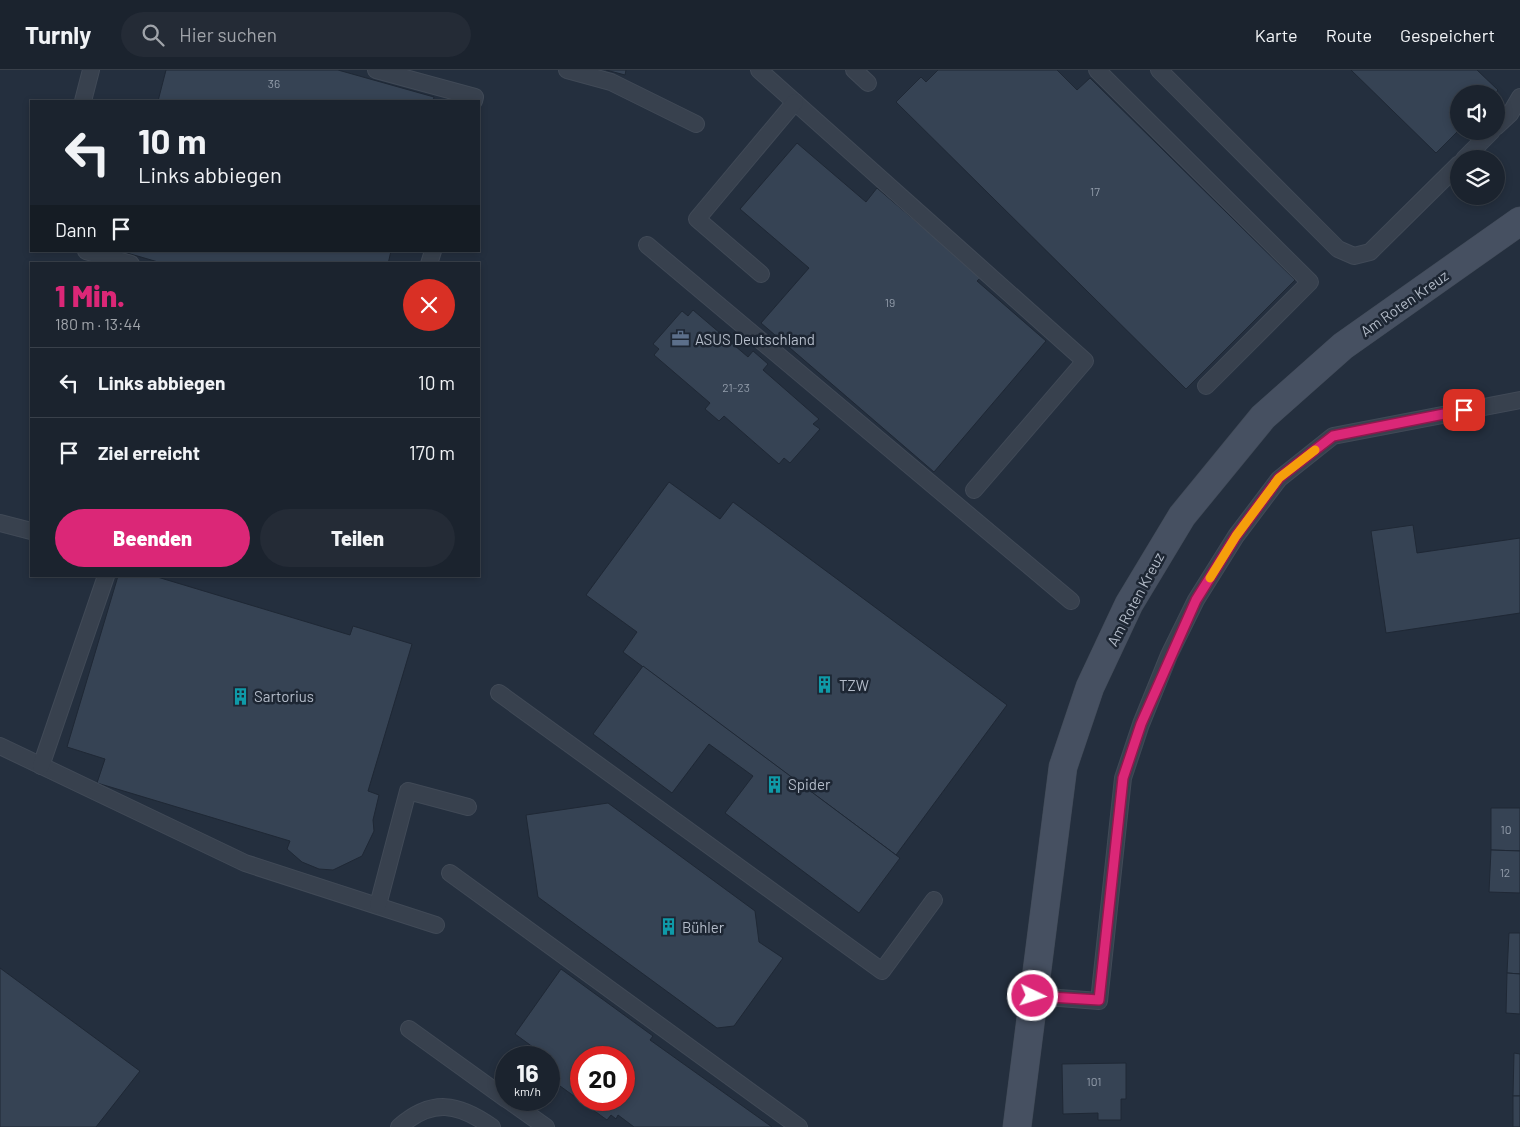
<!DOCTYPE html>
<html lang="de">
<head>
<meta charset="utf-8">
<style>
	body { margin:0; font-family:Barlow,sans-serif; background:#242b36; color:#f1f3f6; height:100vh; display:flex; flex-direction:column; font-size:19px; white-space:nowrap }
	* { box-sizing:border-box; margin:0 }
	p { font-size:16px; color:#a0a4aa }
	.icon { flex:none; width:28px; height:28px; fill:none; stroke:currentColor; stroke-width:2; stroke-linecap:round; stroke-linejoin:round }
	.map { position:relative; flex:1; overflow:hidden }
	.details { position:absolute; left:30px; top:192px; width:450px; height:315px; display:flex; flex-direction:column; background:#1b232e; border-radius:0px; box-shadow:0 2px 8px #0003,0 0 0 1px #39404a }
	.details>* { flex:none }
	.guide { position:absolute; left:30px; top:30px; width:450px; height:152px; border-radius:0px; box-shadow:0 2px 8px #0003,0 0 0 1px #39404a; background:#1b232e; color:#f1f3f6; overflow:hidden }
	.tools { position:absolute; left:1450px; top:15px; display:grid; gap:10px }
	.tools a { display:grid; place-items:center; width:55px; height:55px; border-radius:50%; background:#1b232e; box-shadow:0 2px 8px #0003,0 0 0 1px #39404a; font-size:25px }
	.speed { position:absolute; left:495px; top:976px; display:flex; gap:10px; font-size:25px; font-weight:700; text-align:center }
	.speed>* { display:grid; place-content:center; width:65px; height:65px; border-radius:50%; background:#1b232e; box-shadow:0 2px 8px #0003,0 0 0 1px #39404a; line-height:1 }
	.speed small { font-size:12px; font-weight:400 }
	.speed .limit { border:8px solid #d22; background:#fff; color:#111 }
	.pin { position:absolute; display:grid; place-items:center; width:42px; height:42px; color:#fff; margin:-21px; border-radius:10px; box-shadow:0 2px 8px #0006 }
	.me { position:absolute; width:55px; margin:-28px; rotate:94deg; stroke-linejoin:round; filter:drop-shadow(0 0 4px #0008) }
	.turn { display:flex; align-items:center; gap:18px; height:105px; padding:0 25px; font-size:22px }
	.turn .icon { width:65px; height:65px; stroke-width:2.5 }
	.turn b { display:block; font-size:35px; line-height:42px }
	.then { display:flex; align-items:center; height:48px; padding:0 25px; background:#0003; gap:10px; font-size:19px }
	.round { display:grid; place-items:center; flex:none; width:52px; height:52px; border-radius:26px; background:#242b36 }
	.summary { display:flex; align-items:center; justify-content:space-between; height:85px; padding:0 25px }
	h1 { font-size:30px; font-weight:800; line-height:38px; color:#db2777 }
	.action { display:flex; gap:10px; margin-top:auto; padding:10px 25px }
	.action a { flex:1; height:58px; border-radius:30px; background:#db2777; color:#fff; font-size:20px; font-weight:800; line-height:58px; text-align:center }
	.action a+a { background:#242b36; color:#f1f3f6 }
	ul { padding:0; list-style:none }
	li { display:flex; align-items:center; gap:15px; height:70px; padding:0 25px; border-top:1px solid #39404a }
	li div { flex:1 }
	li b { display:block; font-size:19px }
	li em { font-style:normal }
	header { display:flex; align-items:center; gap:30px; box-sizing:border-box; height:70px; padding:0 25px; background:#1b232e; border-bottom:1px solid #39404a }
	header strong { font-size:24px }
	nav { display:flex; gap:28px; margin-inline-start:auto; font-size:18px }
	.search { width:350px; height:45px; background:#242b36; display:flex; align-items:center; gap:12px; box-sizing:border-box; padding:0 18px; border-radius:28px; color:#a0a4aa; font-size:19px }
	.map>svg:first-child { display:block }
</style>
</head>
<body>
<header>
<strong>Turnly</strong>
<div class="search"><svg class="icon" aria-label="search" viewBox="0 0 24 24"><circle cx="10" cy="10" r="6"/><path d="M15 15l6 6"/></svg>Hier suchen</div>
<nav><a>Karte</a><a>Route</a><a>Gespeichert</a></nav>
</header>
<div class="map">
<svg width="1520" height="1057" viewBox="0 0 1520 1057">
	<rect width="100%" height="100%" fill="#242f3e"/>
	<g fill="#364354" stroke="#1f2835" fill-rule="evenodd">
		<path d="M 166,0 L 338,0 L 434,27 L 433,31 L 158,31 Z"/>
		<path d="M 606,0 L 626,0 L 625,5 Z"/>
		<path d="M 938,0 L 1057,0 L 1077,20 L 1090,8 L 1295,210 L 1186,319 L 896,32 L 921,7 L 926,12 Z"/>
		<path d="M 1351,0 L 1477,0 L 1498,20 L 1494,24 L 1459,24 L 1459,60 L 1436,83 Z"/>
		<path d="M 797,73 L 866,132 L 877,118 L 981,207 L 977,211 L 1046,271 L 934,402 L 761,253 L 809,198 L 740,139 Z"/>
		<path d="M 120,181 L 391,181 L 388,194 L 165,194 Z"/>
		<path d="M 693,240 L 748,287 L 753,281 L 768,294 L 763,300 L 819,349 L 813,354 L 820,359 L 790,393 L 784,388 L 779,394 L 724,346 L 719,351 L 705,339 L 710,333 L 654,285 L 659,279 L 653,274 L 682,241 L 688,246 Z"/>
		<path d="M 669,412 L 720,449 L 733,432 L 1007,635 L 896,785 L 623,582 L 637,562 L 586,525 Z"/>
		<path d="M 1413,455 L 1417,483 L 1520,468 L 1520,543 L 1386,563 L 1371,461 Z"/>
		<path d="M 118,506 L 154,506 L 350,565 L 353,556 L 412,574 L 368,721 L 379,725 L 373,750 L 374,761 L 362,786 L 333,800 L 319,799 L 302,792 L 287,779 L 290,771 L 97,713 L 105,689 L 67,677 Z"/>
		<path d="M 643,596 L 900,788 L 859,843 L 725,743 L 753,706 L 709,674 L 672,723 L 593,664 Z"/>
		<path d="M 608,733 L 755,841 L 759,872 L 783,888 L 734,956 L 717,958 L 538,827 L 526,745 Z"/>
		<path d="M 1491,738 L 1520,738 L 1520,781 L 1491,780 Z"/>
		<path d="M 1491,780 L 1520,781 L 1520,823 L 1489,822 Z"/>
		<path d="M 1509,863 L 1520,863 L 1520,904 L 1507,903 Z"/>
		<path d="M 0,898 L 140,1001 L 96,1057 L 0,1057 Z"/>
		<path d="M 561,899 L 653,966 L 650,970 L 772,1057 L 634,1057 L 618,1045 L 616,1049 L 611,1045 L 607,1050 L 549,1008 L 549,988 L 532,988 L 537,980 L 515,964 ZM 581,988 L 624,988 L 624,1030 L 581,1030 Z"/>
		<path d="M 1507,903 L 1520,904 L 1520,944 L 1506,943 Z"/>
		<path d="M 1514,983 L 1520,984 L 1520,1026 L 1513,1026 Z"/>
		<path d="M 1126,993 L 1126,1029 L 1121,1029 L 1121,1050 L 1098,1050 L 1098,1043 L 1063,1044 L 1062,994 Z"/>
		<rect x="1513" y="1026" width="7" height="31"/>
	</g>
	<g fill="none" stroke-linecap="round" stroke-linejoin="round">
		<defs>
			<g id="lane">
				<path d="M 376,0 L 475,27 L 474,31"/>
				<path d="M 567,0 L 611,12 L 696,54"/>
				<path d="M 759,0 L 1085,291 L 974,420"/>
				<path d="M 854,0 L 868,13"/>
				<path d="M 1097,0 L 1310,212 L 1206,316"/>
				<path d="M 1159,0 L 1338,179 L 1354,186 L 1370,182 L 1459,94"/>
				<path d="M 83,31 L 91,0"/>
				<path d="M 1496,57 L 1510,44 L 1520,27"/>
				<path d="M 1464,89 L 1492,61"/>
				<path d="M 647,175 L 1071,531"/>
				<path d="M 86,181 L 131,194"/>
				<path d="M 429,194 L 433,181"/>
				<path d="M 761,204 L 697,149 L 795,32"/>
				<path d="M 0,453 L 31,461"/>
				<path d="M 499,623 L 882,901 L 934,830"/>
				<path d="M 0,676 L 245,793 L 436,855"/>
				<path d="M 41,696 L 106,506"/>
				<path d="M 450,803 L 799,1057"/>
				<path d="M 378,835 L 408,721 L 468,737"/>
				<path d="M 1033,926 L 1099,931 L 1123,708 L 1141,654 L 1169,585 L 1196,530 L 1236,466 L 1279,409 L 1333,366 L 1520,330"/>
				<path d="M 409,959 L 506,1029"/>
				<path d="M 508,1030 L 546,1057"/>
				<path d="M 399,1057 C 432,1028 458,1033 492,1057"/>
			</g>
			<path id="secondary" d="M 1017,1057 L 1063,697 L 1090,617 L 1129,534 L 1182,446 L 1263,347 L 1343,276 L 1520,151"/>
		</defs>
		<use href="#lane" stroke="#414a57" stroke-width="18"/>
		<use href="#secondary" stroke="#414a57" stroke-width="29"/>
		<use href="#lane" stroke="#38414e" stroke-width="16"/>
		<use href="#secondary" stroke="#465061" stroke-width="28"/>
	</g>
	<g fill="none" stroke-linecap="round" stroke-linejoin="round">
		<defs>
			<path id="route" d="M 1033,926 L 1099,930 L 1123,708 L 1141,654 L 1196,530 L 1236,466 L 1279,408 L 1333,366 L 1464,340"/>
		</defs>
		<use href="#route" stroke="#8e194d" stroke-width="12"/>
		<use href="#route" stroke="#db2777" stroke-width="9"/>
		<path stroke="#f59e0b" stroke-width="9" d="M 1210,508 L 1236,466 L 1279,408 L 1315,380"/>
	</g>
	<defs>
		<symbol id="office-bare" viewBox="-9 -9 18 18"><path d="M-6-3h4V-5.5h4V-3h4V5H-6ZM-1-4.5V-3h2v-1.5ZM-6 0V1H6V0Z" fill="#5c6f8a" stroke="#1d2633" stroke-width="2.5" paint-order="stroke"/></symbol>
		<symbol id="building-bare" viewBox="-9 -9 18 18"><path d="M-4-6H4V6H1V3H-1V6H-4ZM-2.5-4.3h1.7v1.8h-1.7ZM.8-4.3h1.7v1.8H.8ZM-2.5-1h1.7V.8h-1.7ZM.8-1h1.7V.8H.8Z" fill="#0f9aa8" stroke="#1d2633" stroke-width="2.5" paint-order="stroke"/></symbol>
	</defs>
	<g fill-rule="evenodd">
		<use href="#office-bare" x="668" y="256" width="25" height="25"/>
		<use href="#building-bare" x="812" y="602" width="25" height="25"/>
		<use href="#building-bare" x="228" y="614" width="25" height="25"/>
		<use href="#building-bare" x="762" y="702" width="25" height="25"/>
		<use href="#building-bare" x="656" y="844" width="25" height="25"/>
	</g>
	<g text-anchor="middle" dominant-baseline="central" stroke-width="5" stroke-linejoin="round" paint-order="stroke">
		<g font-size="12" fill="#929caa">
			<text x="274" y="13">36</text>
			<text x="1095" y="121">17</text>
			<text x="890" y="232">19</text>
			<text x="736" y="317">21-23</text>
			<text x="1506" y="759">10</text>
			<text x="1505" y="802">12</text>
			<text x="1094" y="1011">101</text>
		</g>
		<g font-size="15" fill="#b4bcc9" stroke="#1d2633">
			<text transform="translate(1404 233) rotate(-35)">Am Roten Kreuz</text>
			<text transform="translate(1135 529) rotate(-62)">Am Roten Kreuz</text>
		</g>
		<g font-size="15" fill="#b4bcc9" stroke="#1d2633" text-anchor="start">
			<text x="695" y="269">ASUS Deutschland</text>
			<text x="839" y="615">TZW</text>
			<text x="254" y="626">Sartorius</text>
			<text x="788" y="714">Spider</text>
			<text x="682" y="857">Bühler</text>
		</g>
	</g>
</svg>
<div class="tools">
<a><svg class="icon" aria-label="sound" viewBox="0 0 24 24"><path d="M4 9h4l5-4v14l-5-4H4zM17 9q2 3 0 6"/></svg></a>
<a><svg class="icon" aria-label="layers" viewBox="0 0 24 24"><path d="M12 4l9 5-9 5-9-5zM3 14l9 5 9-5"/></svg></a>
</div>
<div class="speed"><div>16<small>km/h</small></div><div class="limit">20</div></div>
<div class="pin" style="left:1464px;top:340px;background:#d93025"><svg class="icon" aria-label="arrive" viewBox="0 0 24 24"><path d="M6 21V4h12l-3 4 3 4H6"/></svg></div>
<svg class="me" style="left:1033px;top:926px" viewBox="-20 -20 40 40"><circle r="17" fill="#db2777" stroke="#fff" stroke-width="3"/><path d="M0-11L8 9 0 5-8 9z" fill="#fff"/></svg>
<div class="guide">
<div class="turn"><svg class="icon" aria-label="left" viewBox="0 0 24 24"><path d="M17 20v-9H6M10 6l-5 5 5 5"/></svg><div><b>10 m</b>Links abbiegen</div></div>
<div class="then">Dann<svg class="icon" aria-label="arrive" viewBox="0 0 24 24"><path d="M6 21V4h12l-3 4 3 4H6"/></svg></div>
</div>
<section class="details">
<div class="summary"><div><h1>1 Min.</h1><p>180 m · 13:44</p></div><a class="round" style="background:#d93025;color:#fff"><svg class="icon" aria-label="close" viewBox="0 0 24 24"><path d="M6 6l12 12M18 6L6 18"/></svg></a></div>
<ul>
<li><svg class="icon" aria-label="left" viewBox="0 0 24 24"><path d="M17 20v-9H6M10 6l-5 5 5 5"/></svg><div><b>Links abbiegen</b></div><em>10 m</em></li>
<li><svg class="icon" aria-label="arrive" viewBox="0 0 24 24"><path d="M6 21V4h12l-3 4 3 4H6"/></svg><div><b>Ziel erreicht</b></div><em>170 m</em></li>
</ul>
<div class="action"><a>Beenden</a><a>Teilen</a></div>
</section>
</div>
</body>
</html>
